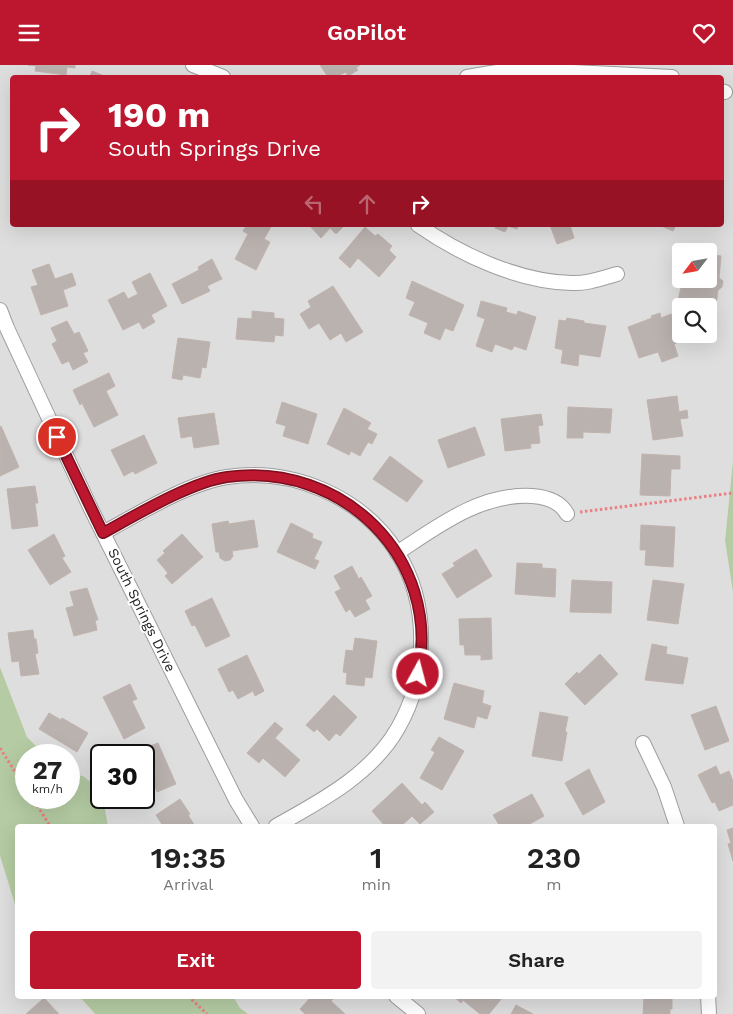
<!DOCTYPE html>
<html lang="en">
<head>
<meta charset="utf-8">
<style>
	body { margin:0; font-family:"Work Sans",sans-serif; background:#f2f2f2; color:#222; height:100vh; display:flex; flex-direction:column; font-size:19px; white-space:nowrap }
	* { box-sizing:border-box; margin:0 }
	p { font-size:16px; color:#767676 }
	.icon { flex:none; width:28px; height:28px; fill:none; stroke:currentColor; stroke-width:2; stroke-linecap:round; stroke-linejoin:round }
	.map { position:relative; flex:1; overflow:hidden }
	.sheet { position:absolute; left:15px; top:759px; width:702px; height:175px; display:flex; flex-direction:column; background:#fff; border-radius:5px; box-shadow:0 5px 20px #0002 }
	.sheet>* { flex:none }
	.top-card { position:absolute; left:10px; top:10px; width:714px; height:152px; border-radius:5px; box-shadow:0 5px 20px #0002; background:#bc172e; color:#fff; overflow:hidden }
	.needle { width:32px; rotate:239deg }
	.tools { position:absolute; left:672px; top:178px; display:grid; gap:10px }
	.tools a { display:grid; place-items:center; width:45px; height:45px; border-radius:5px; background:#fff; box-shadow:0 5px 20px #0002; font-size:25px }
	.speed { position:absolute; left:15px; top:679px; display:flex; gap:10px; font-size:25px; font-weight:700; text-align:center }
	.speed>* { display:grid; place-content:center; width:65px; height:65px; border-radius:50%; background:#fff; box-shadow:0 5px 20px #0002; line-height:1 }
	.speed small { font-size:12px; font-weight:400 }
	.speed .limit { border:2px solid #111; border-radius:8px; background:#fff; color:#111 }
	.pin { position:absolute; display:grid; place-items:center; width:42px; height:42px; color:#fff; margin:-21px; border:2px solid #fff; border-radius:50%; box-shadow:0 1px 5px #0007 }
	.me { position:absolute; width:55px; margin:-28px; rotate:7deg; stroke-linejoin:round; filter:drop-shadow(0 0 4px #0008) }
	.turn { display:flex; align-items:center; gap:18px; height:105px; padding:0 15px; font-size:22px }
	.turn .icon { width:65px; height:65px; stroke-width:2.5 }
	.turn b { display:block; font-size:35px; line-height:42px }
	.lanes { display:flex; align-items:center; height:48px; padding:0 15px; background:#0003; justify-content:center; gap:25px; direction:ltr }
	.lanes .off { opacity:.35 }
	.eta { display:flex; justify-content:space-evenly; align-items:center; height:85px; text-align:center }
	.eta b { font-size:30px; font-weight:600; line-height:35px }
	.button { display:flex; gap:10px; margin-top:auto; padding:10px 15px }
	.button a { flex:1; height:58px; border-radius:5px; background:#bc172e; color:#fff; font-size:20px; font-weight:600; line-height:58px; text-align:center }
	.button a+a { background:#f2f2f2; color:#222 }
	header { display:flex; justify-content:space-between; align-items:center; height:65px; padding:0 15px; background:#bc172e; color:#fff; font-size:22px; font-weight:600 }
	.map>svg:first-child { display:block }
</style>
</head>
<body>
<header><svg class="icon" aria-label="menu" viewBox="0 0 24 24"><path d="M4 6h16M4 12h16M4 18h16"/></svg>GoPilot<svg class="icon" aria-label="heart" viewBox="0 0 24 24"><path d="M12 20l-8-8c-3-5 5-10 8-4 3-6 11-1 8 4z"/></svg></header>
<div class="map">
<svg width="733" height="949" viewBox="0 0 733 949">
	<rect width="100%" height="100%" fill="#f1ede9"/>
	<g fill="#dfdedf" fill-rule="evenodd">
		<path d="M 0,0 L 733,0 L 733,395 L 725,476 L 733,527 L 733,949 L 248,949 L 240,943 L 233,931 L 715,931 L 715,761 L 108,761 L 103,733 L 144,732 L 144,690 L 101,690 L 101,725 L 83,711 L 69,708 L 69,690 L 45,690 L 27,672 L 0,602 ZM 12,12 L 721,12 L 721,160 L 12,160 ZM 681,186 L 709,186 L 709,214 L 681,214 ZM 681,241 L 709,241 L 709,269 L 681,269 Z"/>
		<path d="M 0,791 L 17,846 L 18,931 L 79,931 L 95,949 L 0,949 Z"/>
	</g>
	<g fill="#b4cba3">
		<path d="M 733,395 L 733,527 L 725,476 Z"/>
		<path d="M 0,602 L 27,672 L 45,690 L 26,690 L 26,732 L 69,732 L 69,708 L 83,711 L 101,725 L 101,732 L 103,733 L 108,761 L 18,761 L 17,846 L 0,791 Z"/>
		<path d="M 79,931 L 233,931 L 240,943 L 248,949 L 95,949 Z"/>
	</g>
	<g fill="#bab2af" stroke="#c1b3ad">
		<path d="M 28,0 L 75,0 L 75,3 L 67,2 L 66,10 L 35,6 L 36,1 Z"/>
		<path d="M 320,0 L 360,0 L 356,3 L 358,5 L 348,11 L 346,7 L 335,12 L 328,12 Z"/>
		<path d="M 92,6 L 107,12 L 90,12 Z"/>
		<path d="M 247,160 L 272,160 L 264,174 L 270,177 L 256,205 L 235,194 L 248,169 L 243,166 Z"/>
		<path d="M 309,160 L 345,160 L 336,169 L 330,163 L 321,173 Z"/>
		<path d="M 496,160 L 518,160 L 517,164 L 508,161 L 505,167 L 495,163 Z"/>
		<path d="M 550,160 L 570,160 L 574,173 L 557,179 Z"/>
		<path d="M 659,160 L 676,160 L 673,166 Z"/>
		<path d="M 365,162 L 375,171 L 378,169 L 392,181 L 389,185 L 396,192 L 379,212 L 358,193 L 350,203 L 339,193 Z"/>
		<path d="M 709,189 L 721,191 L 719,213 L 723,216 L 722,222 L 718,225 L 716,240 L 678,235 L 683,214 L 709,214 Z"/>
		<path d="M 212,194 L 222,214 L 207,221 L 210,226 L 182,239 L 172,219 L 199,205 L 198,202 Z"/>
		<path d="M 49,199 L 55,214 L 72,208 L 76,220 L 63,225 L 68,241 L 41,250 L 31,222 L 38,220 L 32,205 Z"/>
		<path d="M 150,208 L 167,241 L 151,250 L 155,257 L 143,264 L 139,257 L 123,265 L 108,235 L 124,227 L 128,234 L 138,229 L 132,217 Z"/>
		<path d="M 412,216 L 464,240 L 453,266 L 445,263 L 440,275 L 424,268 L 428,258 L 409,250 L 415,237 L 406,233 Z"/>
		<path d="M 333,221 L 363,267 L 346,277 L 341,268 L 330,275 L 319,258 L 309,264 L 300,249 L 311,242 L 308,236 Z"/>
		<path d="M 481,236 L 507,243 L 506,247 L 517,250 L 518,246 L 536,252 L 526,285 L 514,281 L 512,285 L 495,279 L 492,287 L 476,281 L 485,254 L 477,251 Z"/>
		<path d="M 252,246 L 274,248 L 274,253 L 284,254 L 283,271 L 275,270 L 274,277 L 236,274 L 238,253 L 252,254 Z"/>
		<path d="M 660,248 L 661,253 L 671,249 L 681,276 L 674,279 L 678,291 L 662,297 L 658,287 L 639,293 L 628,262 L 652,253 L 651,251 Z"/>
		<path d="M 567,253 L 584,256 L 584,258 L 606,261 L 600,292 L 579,289 L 578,301 L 561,298 L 563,285 L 555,283 L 559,255 L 566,256 Z"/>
		<path d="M 67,256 L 74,269 L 79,267 L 88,286 L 83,288 L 88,297 L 73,305 L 69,296 L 62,299 L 52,279 L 57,276 L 51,263 Z"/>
		<path d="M 178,273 L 210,277 L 206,303 L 202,302 L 200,313 L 183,310 L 182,315 L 172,313 Z"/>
		<path d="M 109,308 L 115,321 L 106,326 L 118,350 L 94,362 L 82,338 L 80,340 L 73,325 Z"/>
		<path d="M 677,331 L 679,347 L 687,345 L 688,353 L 680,354 L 683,371 L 653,375 L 647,335 Z"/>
		<path d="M 282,337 L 317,349 L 308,379 L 283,371 L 286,361 L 276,358 Z"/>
		<path d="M 568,342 L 612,344 L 610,368 L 583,367 L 583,373 L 567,373 Z"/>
		<path d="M 344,343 L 371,358 L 367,364 L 377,369 L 372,379 L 368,377 L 360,391 L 351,386 L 349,390 L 327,379 Z"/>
		<path d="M 214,348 L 219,379 L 194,383 L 192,371 L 181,373 L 178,353 Z"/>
		<path d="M 541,349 L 543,360 L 538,361 L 540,378 L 530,379 L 531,383 L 505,386 L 501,354 Z"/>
		<path d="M 1,361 L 19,402 L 0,411 L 0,362 Z"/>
		<path d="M 475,362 L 485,390 L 448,403 L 438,375 Z"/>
		<path d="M 144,370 L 157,398 L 135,409 L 133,406 L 124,411 L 111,385 Z"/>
		<path d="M 642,389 L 680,391 L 680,404 L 671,404 L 670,431 L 640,430 Z"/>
		<path d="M 390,391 L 423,416 L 407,437 L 373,414 Z"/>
		<path d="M 35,421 L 38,438 L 35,438 L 38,461 L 12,464 L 7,424 Z"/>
		<path d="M 254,455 L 258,482 L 232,486 L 233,491 L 230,495 L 225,496 L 220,493 L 219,487 L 216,487 L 212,459 L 228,456 L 229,459 Z"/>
		<path d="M 291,458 L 313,469 L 312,473 L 322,477 L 314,494 L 319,496 L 315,504 L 277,487 Z"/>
		<path d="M 641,460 L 675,462 L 673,502 L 645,500 L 646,485 L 640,485 Z"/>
		<path d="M 54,469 L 65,491 L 62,493 L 71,507 L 50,520 L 28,485 Z"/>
		<path d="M 182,469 L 203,492 L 172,519 L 165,511 L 168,508 L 157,495 L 165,488 L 163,486 Z"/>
		<path d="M 476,484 L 492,511 L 457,533 L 442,509 L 455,501 L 453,498 Z"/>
		<path d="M 517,498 L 542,499 L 542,503 L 556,504 L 555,532 L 515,529 Z"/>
		<path d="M 352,501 L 359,514 L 361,512 L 372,531 L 365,535 L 370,544 L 355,552 L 350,544 L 346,547 L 335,527 L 341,524 L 334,511 Z"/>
		<path d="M 572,515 L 612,517 L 611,548 L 570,547 Z"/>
		<path d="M 653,515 L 684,519 L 678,559 L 647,555 Z"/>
		<path d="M 87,523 L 98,555 L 95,555 L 97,565 L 74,571 L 66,543 L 74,541 L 70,527 Z"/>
		<path d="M 212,533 L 230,571 L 206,582 L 195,560 L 192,561 L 185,546 Z"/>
		<path d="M 491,553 L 492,594 L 481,595 L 481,590 L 465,590 L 464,580 L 460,580 L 459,554 Z"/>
		<path d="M 33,565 L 34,574 L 36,574 L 38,588 L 35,589 L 39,609 L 21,611 L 19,596 L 12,597 L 8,568 Z"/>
		<path d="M 355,573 L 377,576 L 372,613 L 365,612 L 364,621 L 346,619 L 347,608 L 343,607 L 346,585 L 353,586 Z"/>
		<path d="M 652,579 L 667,582 L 666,589 L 688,593 L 683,619 L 645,615 Z"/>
		<path d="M 600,589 L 618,609 L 585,640 L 565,619 L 577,607 L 579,609 Z"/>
		<path d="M 247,590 L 264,626 L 255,631 L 253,626 L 238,634 L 233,625 L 229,627 L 218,604 Z"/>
		<path d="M 454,618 L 484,626 L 482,638 L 491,641 L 487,654 L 477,651 L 474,663 L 444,654 Z"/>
		<path d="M 130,619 L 137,634 L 132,636 L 145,663 L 124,674 L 103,632 Z"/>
		<path d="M 334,630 L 357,652 L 340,671 L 336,668 L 329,676 L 317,664 L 314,667 L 306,660 Z"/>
		<path d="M 716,641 L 729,676 L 705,685 L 691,650 Z"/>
		<path d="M 540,647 L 568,652 L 565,667 L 567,667 L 562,696 L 532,691 Z"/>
		<path d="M 49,648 L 61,655 L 62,653 L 88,668 L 77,687 L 39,664 Z"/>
		<path d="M 275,657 L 283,664 L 275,673 L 300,695 L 285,712 L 263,693 L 259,698 L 247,688 Z"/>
		<path d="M 439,672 L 464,686 L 442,725 L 420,713 L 435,687 L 431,685 Z"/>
		<path d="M 158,678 L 176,719 L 157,727 L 144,696 L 144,690 L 141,690 L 139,685 Z"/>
		<path d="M 716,701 L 720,710 L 729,706 L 733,716 L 733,740 L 719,746 L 715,737 L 712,738 L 698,710 Z"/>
		<path d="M 589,704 L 605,737 L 583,750 L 565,718 Z"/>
		<path d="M 402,718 L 422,740 L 425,737 L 434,747 L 420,759 L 412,751 L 401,761 L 385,761 L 372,746 Z"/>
		<path d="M 532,729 L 544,751 L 526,761 L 500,761 L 493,750 Z"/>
		<path d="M 180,734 L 190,749 L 188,750 L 195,761 L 163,761 L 156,750 Z"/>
		<path d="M 733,763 L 733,796 L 728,779 L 731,778 L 727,765 Z"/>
		<path d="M 312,931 L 330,931 L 333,934 L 331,936 L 345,949 L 305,949 L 300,944 Z"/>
		<path d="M 453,931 L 500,931 L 502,933 L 489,949 L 480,949 L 463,935 L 461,938 Z"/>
		<path d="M 644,931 L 672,931 L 672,944 L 670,944 L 670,949 L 643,949 Z"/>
		<path d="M 44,933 L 59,949 L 26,949 Z"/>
		<path d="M 516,940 L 533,949 L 511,949 Z"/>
	</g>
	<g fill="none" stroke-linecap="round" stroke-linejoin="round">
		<defs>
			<g id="street">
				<path d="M 193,0 L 223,12"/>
				<path d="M 467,12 L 514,4 L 672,12"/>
				<path d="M 721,26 L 725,27"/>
				<path d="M 418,160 C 461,190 519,217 572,218 C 587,219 602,213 617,209"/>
				<path d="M 0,245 L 7,263 L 91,444 L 236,735 L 252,761"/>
				<path d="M 103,468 C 138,449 188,418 227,412 C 292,402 361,431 397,487 C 430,539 428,611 398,663 C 372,709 321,736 276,761"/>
				<path d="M 397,488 C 438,461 481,428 532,431 C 547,432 560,436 567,449"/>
				<path d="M 643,678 L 664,722 L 677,761"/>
				<path d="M 396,931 L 418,949"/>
				<path d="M 708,931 L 709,949"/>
			</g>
		</defs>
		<use href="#street" stroke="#9e9e9e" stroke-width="16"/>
		<g stroke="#eb7f83" stroke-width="3" stroke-dasharray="2.5 2.5" stroke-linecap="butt">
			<path d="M 580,447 L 733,428"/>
			<path d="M 0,683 L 26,724"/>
			<path d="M 32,732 L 50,761"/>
			<path d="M 188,931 L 207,949"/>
		</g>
		<use href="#street" stroke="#fff" stroke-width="14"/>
	</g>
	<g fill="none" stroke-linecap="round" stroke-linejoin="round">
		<defs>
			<path id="route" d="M 57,372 L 103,468 C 136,450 191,417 227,412 C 342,396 442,493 418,609"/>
		</defs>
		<use href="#route" stroke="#7a0f1e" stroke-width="12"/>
		<use href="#route" stroke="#bc172e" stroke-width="9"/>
	</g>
	<g text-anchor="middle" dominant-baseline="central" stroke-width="4" stroke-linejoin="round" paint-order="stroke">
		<g font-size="14" fill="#212121" stroke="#fff">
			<text transform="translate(142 545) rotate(64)">South Springs Drive</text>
		</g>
	</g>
</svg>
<div class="tools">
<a><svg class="needle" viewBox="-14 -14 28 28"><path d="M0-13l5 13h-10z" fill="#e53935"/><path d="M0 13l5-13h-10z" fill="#767676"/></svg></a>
<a><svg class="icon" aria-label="search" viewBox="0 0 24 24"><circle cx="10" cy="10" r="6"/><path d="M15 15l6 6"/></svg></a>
</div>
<div class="speed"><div>27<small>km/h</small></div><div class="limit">30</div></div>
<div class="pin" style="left:57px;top:372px;background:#d93025"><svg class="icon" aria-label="arrive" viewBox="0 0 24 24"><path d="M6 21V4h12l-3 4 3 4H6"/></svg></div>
<svg class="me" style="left:418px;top:609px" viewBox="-20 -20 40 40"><circle r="17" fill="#bc172e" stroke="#fff" stroke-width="3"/><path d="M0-11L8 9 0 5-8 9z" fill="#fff"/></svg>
<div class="top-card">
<div class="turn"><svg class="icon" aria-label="right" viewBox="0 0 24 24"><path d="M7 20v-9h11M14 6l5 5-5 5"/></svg><div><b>190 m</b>South Springs Drive</div></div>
<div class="lanes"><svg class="icon off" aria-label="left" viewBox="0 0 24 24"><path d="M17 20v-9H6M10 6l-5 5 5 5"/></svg><svg class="icon off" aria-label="ahead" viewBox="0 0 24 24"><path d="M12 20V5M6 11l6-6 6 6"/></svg><svg class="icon" aria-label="right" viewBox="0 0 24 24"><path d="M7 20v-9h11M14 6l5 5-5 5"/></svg></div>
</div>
<section class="sheet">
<div class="eta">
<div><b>19:35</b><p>Arrival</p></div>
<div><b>1</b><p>min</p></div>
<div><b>230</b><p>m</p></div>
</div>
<div class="button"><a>Exit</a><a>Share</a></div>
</section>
</div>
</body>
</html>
